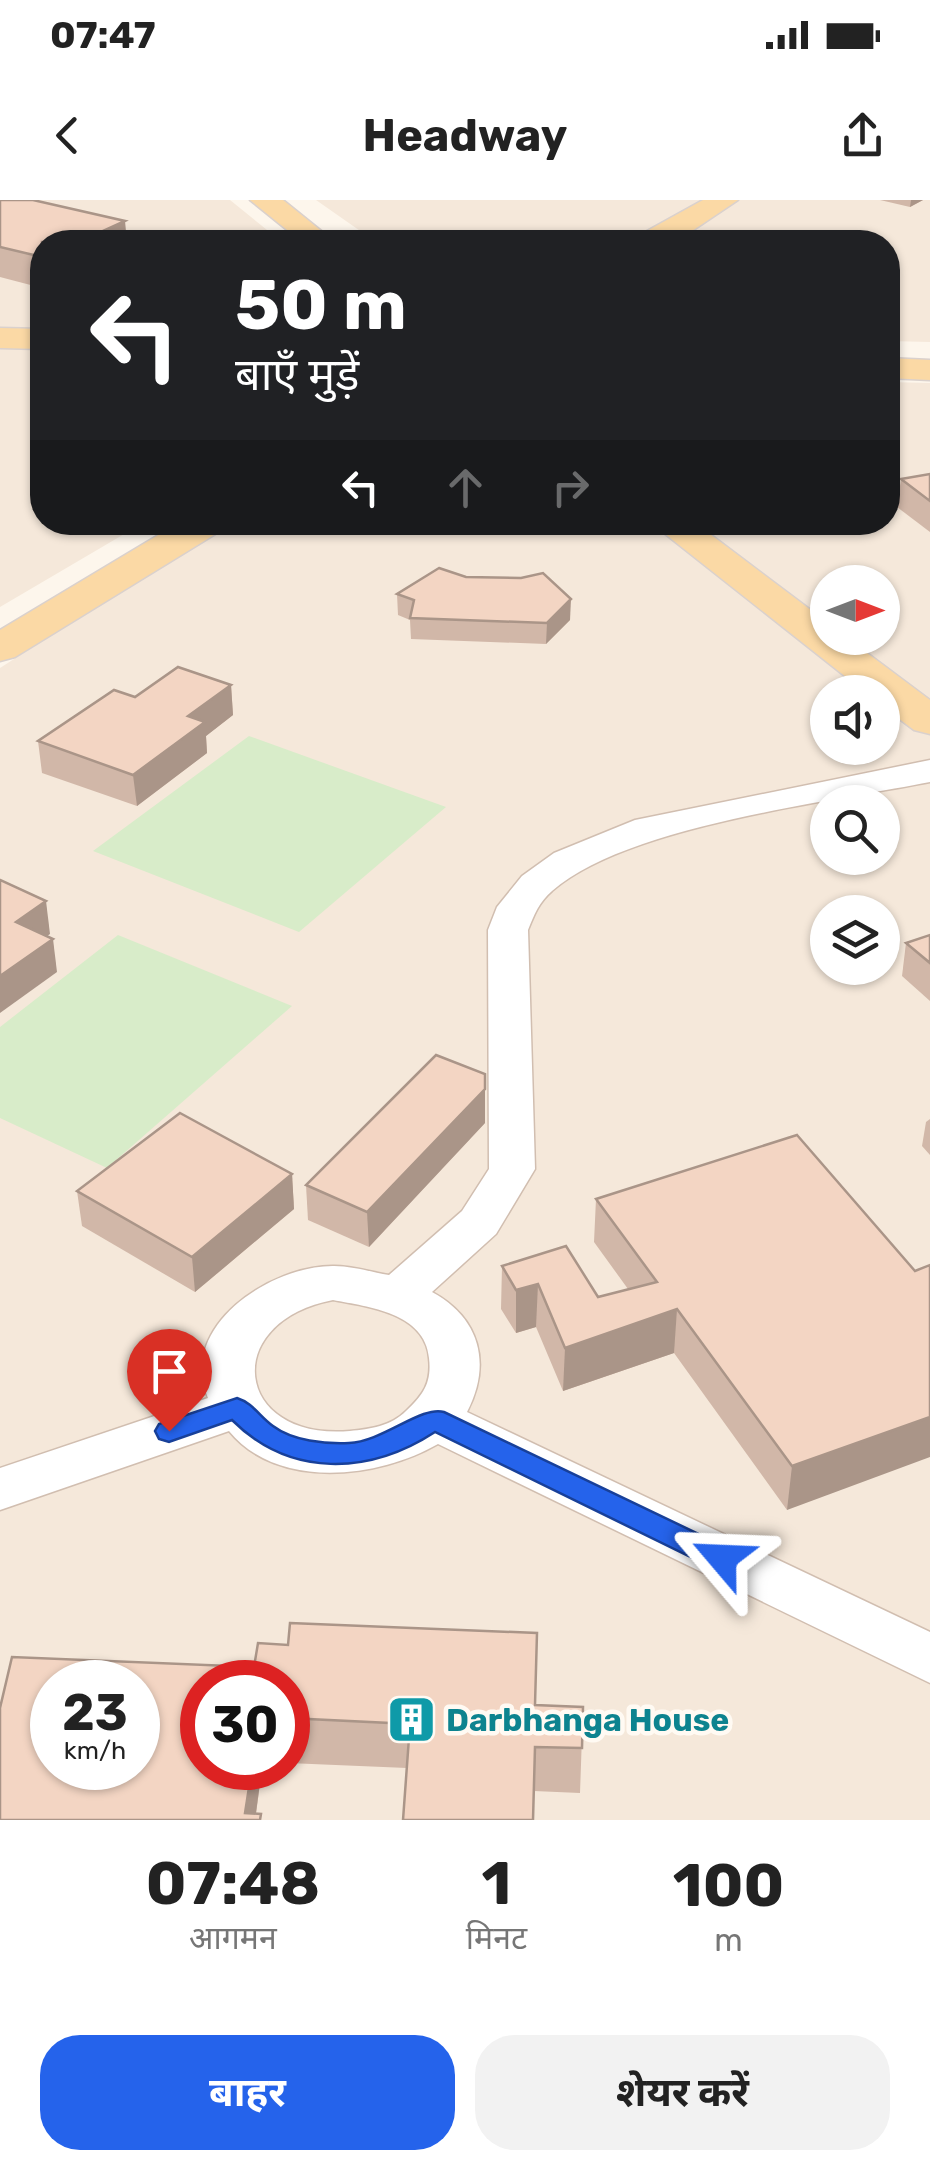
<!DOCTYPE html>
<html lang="hi">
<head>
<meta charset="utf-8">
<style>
	body { margin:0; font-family:Rubik,"Noto Sans Devanagari",sans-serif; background:#f2f2f2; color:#222; height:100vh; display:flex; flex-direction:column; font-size:38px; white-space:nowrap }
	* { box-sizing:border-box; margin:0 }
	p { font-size:32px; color:#767676 }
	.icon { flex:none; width:55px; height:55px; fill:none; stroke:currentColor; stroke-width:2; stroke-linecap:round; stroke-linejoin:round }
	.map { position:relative; height:1620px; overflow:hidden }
	.side { display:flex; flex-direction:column; background:#fff; flex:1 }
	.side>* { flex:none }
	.guide { position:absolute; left:30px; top:30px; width:870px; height:305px; border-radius:40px; box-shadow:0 2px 8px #0004; background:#202124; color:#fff; overflow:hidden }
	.needle { width:65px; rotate:90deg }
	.controls { position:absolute; left:810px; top:365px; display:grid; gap:20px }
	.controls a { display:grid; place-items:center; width:90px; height:90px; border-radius:50%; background:#fff; box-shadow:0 2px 8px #0004; font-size:50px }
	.speed { position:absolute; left:30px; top:1460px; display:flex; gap:20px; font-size:50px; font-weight:700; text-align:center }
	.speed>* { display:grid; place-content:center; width:130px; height:130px; border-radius:50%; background:#fff; box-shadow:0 2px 8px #0004; line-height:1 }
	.speed small { font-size:25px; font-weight:400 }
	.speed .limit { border:15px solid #d22; background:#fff; color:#111 }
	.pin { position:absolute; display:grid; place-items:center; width:85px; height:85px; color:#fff; margin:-102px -42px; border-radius:50% 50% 50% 0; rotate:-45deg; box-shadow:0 0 10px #0007 }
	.pin .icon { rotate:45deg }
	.me { position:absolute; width:110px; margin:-55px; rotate:296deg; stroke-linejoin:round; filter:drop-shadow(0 0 8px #0008) }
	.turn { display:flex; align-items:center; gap:35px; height:210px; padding:0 40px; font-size:45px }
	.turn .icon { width:130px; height:130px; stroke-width:2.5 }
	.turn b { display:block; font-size:70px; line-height:85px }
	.lanes { display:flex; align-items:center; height:95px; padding:0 40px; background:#0003; justify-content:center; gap:50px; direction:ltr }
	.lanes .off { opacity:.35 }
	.eta { display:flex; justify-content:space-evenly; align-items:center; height:170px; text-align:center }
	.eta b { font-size:60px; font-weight:700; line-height:70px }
	.primary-button { display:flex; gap:20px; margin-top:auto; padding:20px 40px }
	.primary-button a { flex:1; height:115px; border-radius:40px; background:#2563eb; color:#fff; font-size:40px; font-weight:700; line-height:115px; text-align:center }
	.primary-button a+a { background:#f2f2f2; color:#222 }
	.status { display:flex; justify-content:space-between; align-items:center; height:70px; padding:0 50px; background:#fff; direction:ltr }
	.status svg { height:28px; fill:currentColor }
	header { display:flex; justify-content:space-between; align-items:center; height:130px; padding:0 40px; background:#fff; font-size:45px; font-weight:700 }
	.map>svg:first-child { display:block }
</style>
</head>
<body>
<div class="status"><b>07:47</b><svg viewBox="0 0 49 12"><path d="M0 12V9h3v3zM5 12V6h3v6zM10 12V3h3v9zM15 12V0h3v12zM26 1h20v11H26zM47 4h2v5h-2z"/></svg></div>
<header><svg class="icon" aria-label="back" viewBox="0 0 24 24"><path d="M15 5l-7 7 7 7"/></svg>Headway<svg class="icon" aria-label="share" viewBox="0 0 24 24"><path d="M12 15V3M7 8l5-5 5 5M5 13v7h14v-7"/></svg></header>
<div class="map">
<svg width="930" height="1620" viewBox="0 0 930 1620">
	<rect width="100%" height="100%" fill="#fdf6ec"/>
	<g fill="#f5e8da" fill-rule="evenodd">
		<path d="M 0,0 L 230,0 L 282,42 L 42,42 L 42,322 L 143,323 L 0,407 Z"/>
		<path d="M 316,0 L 930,0 L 930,142 L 888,141 L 888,42 L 376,42 Z"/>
		<path d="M 888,182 L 930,183 L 930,1620 L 0,1620 L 0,468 L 226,323 L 888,322 ZM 828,382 L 882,382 L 882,438 L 828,438 ZM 828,492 L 882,492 L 882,548 L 828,548 ZM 828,602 L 882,602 L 882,658 L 828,658 ZM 828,712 L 882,712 L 882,768 L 828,768 ZM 52,1482 L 138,1482 L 138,1568 L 52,1568 ZM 202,1482 L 288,1482 L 288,1568 L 202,1568 Z"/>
	</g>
	<g fill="#d8ecc9">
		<path d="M 249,536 L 446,607 L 299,732 L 93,651 Z"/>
		<path d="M 118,735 L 292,806 L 107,968 L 0,918 L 0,827 Z"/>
	</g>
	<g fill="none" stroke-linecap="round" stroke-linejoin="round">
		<defs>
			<path id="minor" d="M 930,560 L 930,582 C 830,602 625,626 552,691 C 539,702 534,715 528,730 L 535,969 L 496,1034 L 432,1092 C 480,1118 492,1164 467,1212 L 930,1432 L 930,1483 L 438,1244 C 379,1278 278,1291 229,1231 L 0,1310 L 0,1268 L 208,1198 C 177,1126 272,1065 334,1066 C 352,1066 371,1072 389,1075 L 462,1011 L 489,969 L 488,730 L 497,707 L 522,676 L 554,653 L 635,620 ZM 333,1100 C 369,1107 425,1113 429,1158 C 432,1183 423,1195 406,1211 C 391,1226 370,1229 350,1231 C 234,1241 219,1122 333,1100 Z"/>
			<g id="major">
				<path d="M 250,0 L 283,0 L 335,42 L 302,42 Z"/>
				<path d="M 703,0 L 738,0 L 677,41 L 627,42 Z"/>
				<path d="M 0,128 L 42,129 L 42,149 L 0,148 Z"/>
				<path d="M 888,158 L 930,160 L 930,180 L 888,178 Z"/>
				<path d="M 180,322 L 227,322 L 222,330 L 15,457 L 0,461 L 0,430 Z"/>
				<path d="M 650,322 L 694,322 L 828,423 L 828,438 L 847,438 L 930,500 L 930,534 L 914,530 L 882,506 L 882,492 L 865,492 Z"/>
			</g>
		</defs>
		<use href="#minor" stroke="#d1beb0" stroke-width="3"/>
		<use href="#major" stroke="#dad1cd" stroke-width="3"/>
		<use href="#minor" fill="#fff" fill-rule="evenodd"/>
		<use href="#major" fill="#fbd9a5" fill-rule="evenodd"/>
	</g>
	<g fill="#d1b7a8" fill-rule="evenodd">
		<path d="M 0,0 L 42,42 L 42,88 L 0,77 Z"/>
		<path d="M 880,0 L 923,0 L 910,7 Z"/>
		<path d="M 930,274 L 930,332 L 897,307 L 901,279 Z"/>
		<path d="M 397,394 L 570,420 L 546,444 L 411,439 L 410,420 L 398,415 Z"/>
		<path d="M 231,485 L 233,515 L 206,536 L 207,553 L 137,606 L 42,573 L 38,541 L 135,497 Z"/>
		<path d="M 930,735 L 930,801 L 902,776 L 906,743 Z"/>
		<path d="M 930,919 L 930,955 L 922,946 L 926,922 Z"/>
		<path d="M 485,923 L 369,1047 L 308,1020 L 306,985 Z"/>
		<path d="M 292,974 L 294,1009 L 195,1092 L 82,1026 L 77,991 Z"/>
		<path d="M 596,999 L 915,1071 L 787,1310 L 674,1153 L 563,1191 L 536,1127 L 516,1133 L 501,1109 L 502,1066 L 598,1097 L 628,1089 L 594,1042 Z"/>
		<path d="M 290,1423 L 537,1433 L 535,1505 L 583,1507 L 580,1593 L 534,1591 L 533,1620 L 403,1620 L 407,1568 L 288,1563 L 288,1482 L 202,1482 L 202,1568 L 262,1568 L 256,1614 L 261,1614 L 261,1620 L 0,1620 L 0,1508 L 12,1457 L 254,1467 L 258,1443 L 288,1445 ZM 52,1482 L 138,1482 L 138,1568 L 52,1568 Z"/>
	</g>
	<g fill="#aa9588">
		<path d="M 911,0 L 923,0 L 910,7 Z"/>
		<path d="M 125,21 L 127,42 L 79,42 Z"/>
		<path d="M 571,399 L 570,420 L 546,444 L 547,423 Z"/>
		<path d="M 231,485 L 233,515 L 206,536 L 207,553 L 137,606 L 133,575 L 188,516 Z"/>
		<path d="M 46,701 L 50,734 L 20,755 L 16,722 Z"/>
		<path d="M 53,739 L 57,772 L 0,813 L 0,776 Z"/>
		<path d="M 485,889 L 485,923 L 369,1047 L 367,1012 Z"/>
		<path d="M 292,974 L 294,1009 L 195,1092 L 192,1057 Z"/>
		<path d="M 538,1084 L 536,1127 L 516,1133 L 516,1090 Z"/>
		<path d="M 677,1109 L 674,1153 L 563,1191 L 565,1148 Z"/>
		<path d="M 930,1217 L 930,1257 L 787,1310 L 792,1266 Z"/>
		<path d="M 252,1568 L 262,1568 L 255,1620 L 245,1613 Z"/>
	</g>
	<g fill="#f3d5c3" stroke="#aa9588" stroke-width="2.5" fill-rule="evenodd">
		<path d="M 0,0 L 33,0 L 125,21 L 79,42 L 42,42 L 42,57 L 0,47 Z"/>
		<path d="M 930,274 L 930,301 L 901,279 Z"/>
		<path d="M 439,368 L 466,377 L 521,378 L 543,373 L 571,399 L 547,423 L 410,418 L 414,400 L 397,394 Z"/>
		<path d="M 178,467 L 231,485 L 188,516 L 205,522 L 133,575 L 38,541 L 114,490 L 135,497 Z"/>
		<path d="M 0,680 L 46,701 L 16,722 L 53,739 L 0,776 Z"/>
		<path d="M 930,735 L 930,763 L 906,743 Z"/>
		<path d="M 436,855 L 485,874 L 485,889 L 367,1012 L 306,985 Z"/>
		<path d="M 180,913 L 292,974 L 192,1057 L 77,991 Z"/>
		<path d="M 797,935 L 915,1071 L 930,1065 L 930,1217 L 792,1266 L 677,1109 L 565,1148 L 538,1084 L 516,1090 L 502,1066 L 566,1046 L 598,1097 L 657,1082 L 596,999 Z"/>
		<path d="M 290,1423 L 537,1433 L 535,1505 L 583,1507 L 582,1548 L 535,1547 L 533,1620 L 403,1620 L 410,1524 L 288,1518 L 288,1482 L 202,1482 L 202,1568 L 252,1568 L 245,1613 L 261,1614 L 260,1620 L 0,1620 L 0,1508 L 12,1457 L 254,1467 L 258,1443 L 288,1445 ZM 52,1482 L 138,1482 L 138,1568 L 52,1568 Z"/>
	</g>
	<path fill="#2563eb" stroke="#184099" stroke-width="2.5" d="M 237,1198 C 253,1203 260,1217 273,1226 C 293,1241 325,1244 349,1243 C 382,1242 422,1205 444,1212 L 732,1350 L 737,1358 L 732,1367 L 711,1367 L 435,1232 C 369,1275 290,1278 232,1220 L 169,1242 L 159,1239 L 155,1231 L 159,1224 Z"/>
	<defs>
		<symbol id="building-square" viewBox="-11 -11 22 22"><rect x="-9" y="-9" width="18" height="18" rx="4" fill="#0f9aa8" stroke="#fffaf3"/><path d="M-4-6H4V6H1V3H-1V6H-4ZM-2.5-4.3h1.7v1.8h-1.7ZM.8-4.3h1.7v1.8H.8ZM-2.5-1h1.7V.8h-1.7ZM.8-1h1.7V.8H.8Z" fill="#fff"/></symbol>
	</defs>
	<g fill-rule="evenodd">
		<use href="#building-square" x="384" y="1492" width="55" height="55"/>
	</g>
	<g text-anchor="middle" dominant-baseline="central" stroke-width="9" stroke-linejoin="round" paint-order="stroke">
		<g font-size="32" font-weight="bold" fill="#0d838f" stroke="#fffaf3" text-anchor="start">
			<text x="446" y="1520">Darbhanga House</text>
		</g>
	</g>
</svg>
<div class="controls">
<a><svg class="needle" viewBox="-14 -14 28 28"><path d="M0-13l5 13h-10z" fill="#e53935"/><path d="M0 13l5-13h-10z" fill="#767676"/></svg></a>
<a><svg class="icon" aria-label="sound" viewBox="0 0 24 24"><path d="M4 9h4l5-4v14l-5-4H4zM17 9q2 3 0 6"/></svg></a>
<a><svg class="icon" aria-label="search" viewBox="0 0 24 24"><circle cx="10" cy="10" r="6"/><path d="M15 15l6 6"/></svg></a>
<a><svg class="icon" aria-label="layers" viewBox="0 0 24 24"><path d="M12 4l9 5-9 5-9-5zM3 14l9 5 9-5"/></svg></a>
</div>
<div class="speed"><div>23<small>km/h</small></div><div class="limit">30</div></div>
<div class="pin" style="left:169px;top:1231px;background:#d93025"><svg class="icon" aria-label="arrive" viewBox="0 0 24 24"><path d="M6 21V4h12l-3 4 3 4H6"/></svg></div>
<svg class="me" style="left:722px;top:1358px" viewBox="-20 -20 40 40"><path d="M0-17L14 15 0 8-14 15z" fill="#2563eb" stroke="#fff" stroke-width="4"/></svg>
<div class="guide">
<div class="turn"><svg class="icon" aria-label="left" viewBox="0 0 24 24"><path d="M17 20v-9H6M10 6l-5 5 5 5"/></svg><div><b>50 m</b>बाएँ मुड़ें</div></div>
<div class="lanes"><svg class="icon" aria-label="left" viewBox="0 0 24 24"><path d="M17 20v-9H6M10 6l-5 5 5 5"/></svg><svg class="icon off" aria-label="ahead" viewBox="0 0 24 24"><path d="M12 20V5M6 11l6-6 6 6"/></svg><svg class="icon off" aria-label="right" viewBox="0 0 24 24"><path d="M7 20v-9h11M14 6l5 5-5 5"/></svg></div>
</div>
</div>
<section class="side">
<div class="eta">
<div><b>07:48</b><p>आगमन</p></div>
<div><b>1</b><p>मिनट</p></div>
<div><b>100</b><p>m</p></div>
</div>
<div class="primary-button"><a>बाहर</a><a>शेयर करें</a></div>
</section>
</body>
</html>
